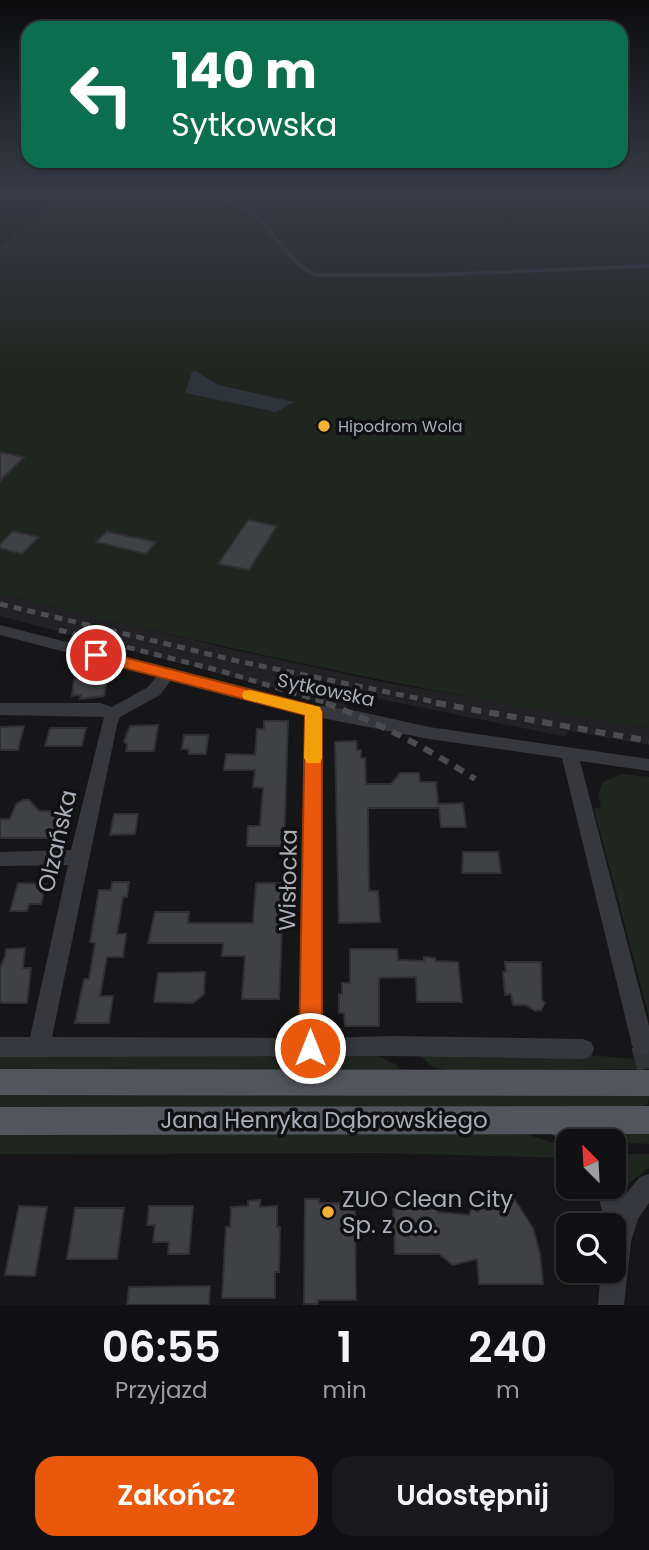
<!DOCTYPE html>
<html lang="pl">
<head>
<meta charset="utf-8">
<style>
	body { margin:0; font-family:Poppins,sans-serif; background:#19191b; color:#f1f3f6; height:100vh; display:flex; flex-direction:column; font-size:26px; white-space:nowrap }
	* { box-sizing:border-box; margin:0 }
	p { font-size:23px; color:#9c9d9f }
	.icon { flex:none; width:38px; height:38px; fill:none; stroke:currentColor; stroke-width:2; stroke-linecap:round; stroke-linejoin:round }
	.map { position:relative; height:1305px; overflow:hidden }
	.side { display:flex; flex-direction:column; background:#101012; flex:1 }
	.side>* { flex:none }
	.top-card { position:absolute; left:21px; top:21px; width:607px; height:147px; border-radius:21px; box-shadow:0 2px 5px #0004,0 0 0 2px #303032; background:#0b6e4f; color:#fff; overflow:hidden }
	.needle { width:46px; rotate:336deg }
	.buttons { position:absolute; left:556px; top:1129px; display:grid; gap:14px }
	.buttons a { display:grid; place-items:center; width:70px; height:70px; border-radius:14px; background:#101012; box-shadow:0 2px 5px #0004,0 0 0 2px #303032; font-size:35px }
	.pin { position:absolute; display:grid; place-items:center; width:60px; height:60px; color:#fff; margin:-30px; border:4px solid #fff; border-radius:50%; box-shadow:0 2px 7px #0007 }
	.me { position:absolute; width:77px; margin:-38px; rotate:0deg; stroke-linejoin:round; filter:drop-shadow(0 0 5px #0008) }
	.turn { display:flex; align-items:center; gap:24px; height:147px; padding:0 35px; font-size:32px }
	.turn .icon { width:91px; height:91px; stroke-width:2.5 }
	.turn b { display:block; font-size:49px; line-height:60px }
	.eta { display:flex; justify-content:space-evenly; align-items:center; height:119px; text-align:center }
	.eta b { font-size:42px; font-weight:600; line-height:49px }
	.cta { display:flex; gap:14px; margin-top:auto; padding:14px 35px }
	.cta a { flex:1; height:80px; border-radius:21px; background:#ea580c; color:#fff; font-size:28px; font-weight:600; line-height:80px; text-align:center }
	.cta a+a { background:#19191b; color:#f1f3f6 }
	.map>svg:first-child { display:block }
</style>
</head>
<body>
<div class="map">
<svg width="649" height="1305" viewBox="0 0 649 1305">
	<rect width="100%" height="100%" fill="#161618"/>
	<path fill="#222225" d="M 0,593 L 226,648 L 388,683 L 649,728 L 649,745 L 568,731 L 566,737 L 356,694 L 343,711 L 289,692 L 0,616 Z"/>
	<g fill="#1e261f">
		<path d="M 65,194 L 649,194 L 649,728 C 430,694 215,647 0,593 L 0,248 Z"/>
		<path d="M 621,774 L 649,777 L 649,1017 L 594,809 L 601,807 L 598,794 L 603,782 Z"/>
		<path d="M 0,1051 L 376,1055 L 395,1064 L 402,1070 L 0,1071 Z"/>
		<path d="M 416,1053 L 562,1053 L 649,1060 L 649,1069 L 450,1071 L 433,1067 Z"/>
		<path d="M 314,1094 L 648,1095 L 649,1097 L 648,1104 L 638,1108 L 0,1108 L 0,1095 Z"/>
		<path d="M 523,1133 L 569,1148 L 569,1158 L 386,1153 L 0,1154 L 0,1134 Z"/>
		<path d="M 586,1133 L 649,1134 L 649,1144 L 589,1141 Z"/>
		<path d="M 614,1154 L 649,1154 L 649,1168 L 624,1187 L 620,1187 L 614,1177 Z"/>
	</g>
	<path fill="#2c353c" d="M 195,371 L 219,385 L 294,402 L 276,412 L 185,393 L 192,372 Z"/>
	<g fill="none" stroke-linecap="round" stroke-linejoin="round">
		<path stroke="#2c353c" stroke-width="3.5" d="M 218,194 L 256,216 L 299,265 L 315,275 L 428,275 L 649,266"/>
	</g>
	<g fill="#404145" stroke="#303034" stroke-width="2">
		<path d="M 0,452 L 24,457 L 0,481 Z"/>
		<path d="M 248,520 L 277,526 L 249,570 L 218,564 Z"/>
		<path d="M 13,531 L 39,537 L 22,554 L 0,548 L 0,544 Z"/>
		<path d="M 107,531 L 113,533 L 156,542 L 146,554 L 96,542 Z"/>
		<path d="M 107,678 L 104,696 L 80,699 L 81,695 L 72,696 L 74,679 Z"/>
		<path d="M 264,721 L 288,721 L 284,846 L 247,846 L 248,826 L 260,826 L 263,788 L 253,787 L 255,770 L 224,770 L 226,754 L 255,755 L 257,729 L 264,729 Z"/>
		<path d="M 158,725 L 154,751 L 126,751 L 127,745 L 124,741 L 130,726 Z"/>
		<path d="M 24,726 L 18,750 L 0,750 L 0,727 Z"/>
		<path d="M 50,728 L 86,728 L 82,746 L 45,746 Z"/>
		<path d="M 184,735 L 208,735 L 206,754 L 189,754 L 188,749 L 182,749 Z"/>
		<path d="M 356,741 L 357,750 L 361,750 L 361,758 L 365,758 L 366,784 L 391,784 L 400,773 L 419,773 L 420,782 L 436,782 L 438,804 L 463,803 L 466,827 L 441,827 L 439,808 L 368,808 L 369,891 L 378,891 L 380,922 L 339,923 L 335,742 Z"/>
		<path d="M 23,800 L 29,800 L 39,811 L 60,811 L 53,838 L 0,838 L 0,819 L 10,819 L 16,804 Z"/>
		<path d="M 114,814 L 138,814 L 135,834 L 110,835 Z"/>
		<path d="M 463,852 L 498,852 L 501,873 L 462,873 Z"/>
		<path d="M 112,882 L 129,882 L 127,897 L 123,897 L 117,934 L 126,934 L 123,957 L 107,957 L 100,996 L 113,996 L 109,1023 L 75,1023 L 84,979 L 89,979 L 95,943 L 90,942 L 99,890 L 111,890 Z"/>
		<path d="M 18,883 L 46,884 L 41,904 L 29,904 L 27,911 L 10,911 Z"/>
		<path d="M 256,883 L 284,883 L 279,999 L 242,999 L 245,956 L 222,956 L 223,943 L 148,943 L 155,912 L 189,912 L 188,923 L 253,923 Z"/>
		<path d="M 25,948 L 23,968 L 31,968 L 27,1003 L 0,1003 L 0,968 L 5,957 L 6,949 Z"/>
		<path d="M 350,949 L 397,949 L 398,960 L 424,961 L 424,957 L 435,958 L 436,961 L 458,962 L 462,1002 L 417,1002 L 416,977 L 379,978 L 379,1026 L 345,1026 L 344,1013 L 339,1013 L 339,994 L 342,994 L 342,983 L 350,983 Z"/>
		<path d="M 505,962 L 541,962 L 542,1000 L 545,1003 L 541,1010 L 535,1011 L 526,1005 L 513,1005 L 511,994 L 505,995 L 503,972 L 506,972 Z"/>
		<path d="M 205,972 L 204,994 L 193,1003 L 154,1002 L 158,973 Z"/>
		<path d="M 513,1197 L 533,1228 L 540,1254 L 543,1284 L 479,1284 L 477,1259 L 453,1265 L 439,1254 L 395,1254 L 393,1209 L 437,1209 L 438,1212 L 469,1215 L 472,1208 L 478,1212 L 483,1202 L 491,1207 L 497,1199 L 504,1204 Z"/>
		<path d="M 305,1199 L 319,1199 L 319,1203 L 355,1203 L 356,1300 L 318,1300 L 318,1304 L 304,1304 Z"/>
		<path d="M 260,1200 L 260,1207 L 277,1206 L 277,1227 L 280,1227 L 279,1272 L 275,1272 L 275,1298 L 222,1298 L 226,1227 L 230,1227 L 231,1207 L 248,1206 L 248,1201 Z"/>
		<path d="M 19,1206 L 47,1207 L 35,1276 L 5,1275 Z"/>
		<path d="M 149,1206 L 193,1206 L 189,1254 L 168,1254 L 169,1242 L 153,1242 L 155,1225 L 147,1225 Z"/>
		<path d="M 75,1208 L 124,1208 L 117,1259 L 67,1259 Z"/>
		<path d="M 210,1286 L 209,1305 L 127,1305 L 129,1287 Z"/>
	</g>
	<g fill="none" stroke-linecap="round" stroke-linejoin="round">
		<path stroke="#333438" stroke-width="24" stroke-dasharray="24 11" stroke-linecap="butt" d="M 643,1045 L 649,1068"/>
		<g fill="#37383d" fill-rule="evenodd">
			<path d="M 0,625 L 314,705 L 357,711 L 429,727 L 649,759 L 649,771 L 580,761 L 649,1026 L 649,1053 L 643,1055 L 635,1052 L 632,1045 L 562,758 L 429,739 L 322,718 L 321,1038 L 392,1036 L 583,1039 L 591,1042 L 594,1049 L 591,1056 L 583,1059 L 392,1056 L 0,1057 L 0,1037 L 30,1037 L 68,865 L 0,866 L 0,852 L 71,850 L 104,717 L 0,715 L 0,703 L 100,703 L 112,707 L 148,687 L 157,676 L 0,635 ZM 171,680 L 306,715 L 299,1038 L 52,1037 L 117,725 L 120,717 L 160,695 Z"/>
			<path d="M 556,1112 C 569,1117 583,1128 589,1141 L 569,1141 L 569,1149 L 548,1131 L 544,1123 L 548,1115 Z"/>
			<path d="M 649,1174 L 649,1203 L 638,1219 L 631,1241 L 624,1305 L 598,1305 L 601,1270 L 614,1270 L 614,1225 L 605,1225 L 596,1186 L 614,1186 L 614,1176 L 623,1197 L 640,1177 Z"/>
		</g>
		<g fill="#53555c" fill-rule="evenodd">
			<path d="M 0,1069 L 649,1070 L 649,1096 L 0,1095 Z"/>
			<path d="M 649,1106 L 649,1134 L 0,1135 L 0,1107 Z"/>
		</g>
		<g stroke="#4a4c52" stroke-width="5" stroke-dasharray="8 6" stroke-linecap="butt">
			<path d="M 0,604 L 242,662 L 445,704"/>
			<path d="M 59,630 L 221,671 L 330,704"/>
		</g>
		<g stroke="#4a4c52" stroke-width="6" stroke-dasharray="10 8" stroke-linecap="butt">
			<path d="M 326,703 C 379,723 427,748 475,779"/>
			<path d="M 436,703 L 649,741"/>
		</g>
	</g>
	<linearGradient id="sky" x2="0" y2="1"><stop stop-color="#0c0c0d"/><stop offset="0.51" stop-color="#363c48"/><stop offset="1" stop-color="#363c48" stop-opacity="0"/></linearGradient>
	<rect width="649" height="377" fill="url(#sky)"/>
	<path fill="#ea580c" stroke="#983908" stroke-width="2" d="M 96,650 L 314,706 L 322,712 L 322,1048 L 318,1055 L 310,1058 L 302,1055 L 299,1048 L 305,715 L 90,659 L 88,655 L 90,652 Z"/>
	<path fill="#f59e0b" d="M 250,690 L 320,707 L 322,712 L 322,758 L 320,763 L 307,763 L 304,758 L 305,715 L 244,699 L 242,695 L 244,691 Z"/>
	<g fill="#f2b134" stroke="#111113" stroke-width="2.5">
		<circle cx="324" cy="426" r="7"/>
		<circle cx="328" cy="1212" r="7"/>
	</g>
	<g text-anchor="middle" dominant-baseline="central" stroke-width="7" stroke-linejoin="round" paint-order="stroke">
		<g font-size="16" fill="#a8adb8" stroke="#111113" text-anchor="start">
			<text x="338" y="426">Hipodrom Wola</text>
		</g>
		<g font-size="19" fill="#a8adb8" stroke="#111113">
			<text transform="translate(326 690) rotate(12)">Sytkowska</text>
		</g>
		<g font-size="23" fill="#a8adb8" stroke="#111113">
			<text transform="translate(57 841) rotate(-77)">Olzańska</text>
			<text transform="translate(288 880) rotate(-89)">Wisłocka</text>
			<text x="324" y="1120">Jana Henryka Dąbrowskiego</text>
		</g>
		<g font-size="23" fill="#a8adb8" stroke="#111113" text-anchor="start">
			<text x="342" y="1199">ZUO Clean City<tspan x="342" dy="26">Sp. z o.o.</tspan></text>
		</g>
	</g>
</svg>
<div class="buttons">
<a><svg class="needle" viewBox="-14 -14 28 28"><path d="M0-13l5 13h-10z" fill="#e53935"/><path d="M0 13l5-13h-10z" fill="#9c9d9f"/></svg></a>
<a><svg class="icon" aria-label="search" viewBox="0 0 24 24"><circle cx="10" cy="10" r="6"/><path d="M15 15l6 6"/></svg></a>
</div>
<div class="pin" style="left:96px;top:655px;background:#d93025"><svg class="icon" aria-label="arrive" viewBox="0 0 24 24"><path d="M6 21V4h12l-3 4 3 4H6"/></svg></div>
<svg class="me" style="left:310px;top:1048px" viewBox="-20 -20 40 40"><circle r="17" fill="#ea580c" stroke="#fff" stroke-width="3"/><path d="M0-11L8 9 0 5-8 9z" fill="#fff"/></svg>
<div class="top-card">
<div class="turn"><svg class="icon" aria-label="left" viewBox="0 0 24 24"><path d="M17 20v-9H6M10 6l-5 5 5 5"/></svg><div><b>140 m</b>Sytkowska</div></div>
</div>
</div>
<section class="side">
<div class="eta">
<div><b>06:55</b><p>Przyjazd</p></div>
<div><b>1</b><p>min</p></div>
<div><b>240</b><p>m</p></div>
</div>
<div class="cta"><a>Zakończ</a><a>Udostępnij</a></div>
</section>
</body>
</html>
